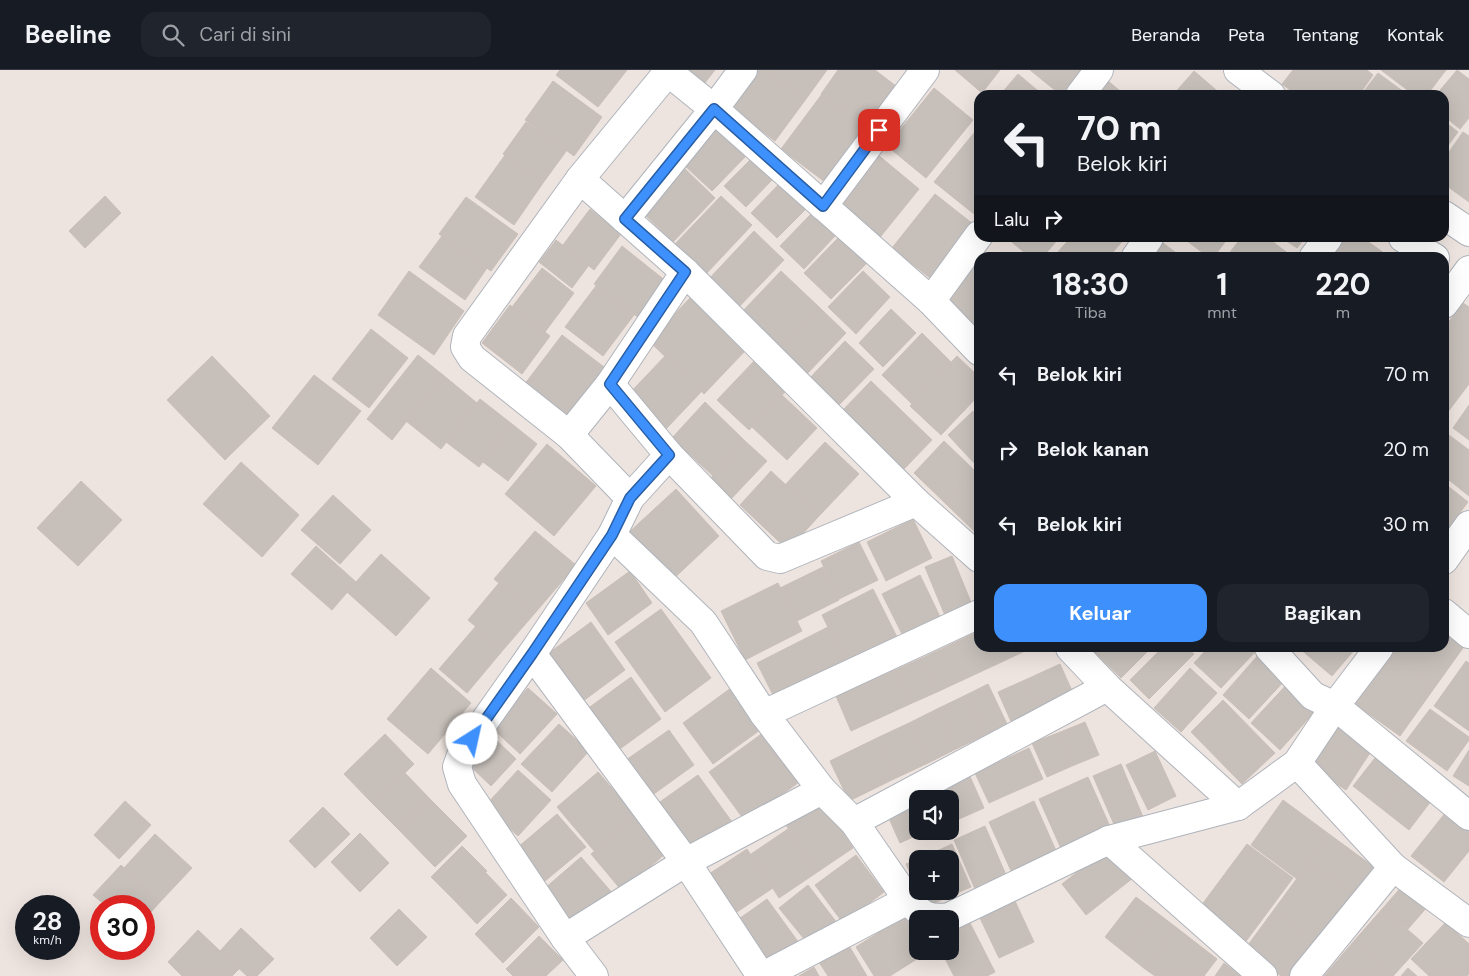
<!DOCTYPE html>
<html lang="id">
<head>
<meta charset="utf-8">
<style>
	body { margin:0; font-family:"DM Sans",sans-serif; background:#20242c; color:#f1f3f6; height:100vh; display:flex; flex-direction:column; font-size:19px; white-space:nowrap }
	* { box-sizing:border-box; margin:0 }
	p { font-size:16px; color:#9ea1a6 }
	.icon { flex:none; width:28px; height:28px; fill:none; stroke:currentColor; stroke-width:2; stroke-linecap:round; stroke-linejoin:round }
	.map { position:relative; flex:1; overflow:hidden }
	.side { position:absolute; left:974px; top:182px; width:475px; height:400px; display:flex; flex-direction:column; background:#171b24; border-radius:15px; box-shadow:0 5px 20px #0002 }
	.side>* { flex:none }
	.top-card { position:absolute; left:974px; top:20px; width:475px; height:152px; border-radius:15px; box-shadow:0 5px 20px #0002; background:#171b24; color:#f1f3f6; overflow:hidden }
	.controls { position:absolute; left:909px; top:720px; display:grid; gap:10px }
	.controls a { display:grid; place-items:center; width:50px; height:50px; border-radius:10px; background:#171b24; box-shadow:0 5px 20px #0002; font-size:25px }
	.speed { position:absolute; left:15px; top:825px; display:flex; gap:10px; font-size:25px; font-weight:700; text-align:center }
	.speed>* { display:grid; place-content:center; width:65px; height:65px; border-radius:50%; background:#171b24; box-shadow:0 5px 20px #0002; line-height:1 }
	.speed small { font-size:12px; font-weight:400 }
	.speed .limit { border:8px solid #d22; background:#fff; color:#111 }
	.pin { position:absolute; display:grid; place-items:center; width:42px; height:42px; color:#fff; margin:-21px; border-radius:10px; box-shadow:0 2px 8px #0006 }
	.me { position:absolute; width:55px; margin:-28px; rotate:35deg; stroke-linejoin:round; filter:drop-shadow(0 0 4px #0008) }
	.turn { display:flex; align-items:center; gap:18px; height:105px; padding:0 20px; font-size:22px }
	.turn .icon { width:65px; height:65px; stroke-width:2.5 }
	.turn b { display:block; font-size:35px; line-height:42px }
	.then { display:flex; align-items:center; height:48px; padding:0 20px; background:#0003; gap:10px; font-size:19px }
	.eta { display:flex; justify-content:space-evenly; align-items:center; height:85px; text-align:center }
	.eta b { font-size:30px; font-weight:700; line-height:35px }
	.action { display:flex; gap:10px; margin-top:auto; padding:10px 20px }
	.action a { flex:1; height:58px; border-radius:15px; background:#3e90fc; color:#fff; font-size:20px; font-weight:700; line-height:58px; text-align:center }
	.action a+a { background:#20242c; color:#f1f3f6 }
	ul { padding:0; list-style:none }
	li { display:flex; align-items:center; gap:15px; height:75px; padding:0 20px }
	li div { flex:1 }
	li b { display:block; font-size:19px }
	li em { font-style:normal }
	header { display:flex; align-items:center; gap:30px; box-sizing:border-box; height:70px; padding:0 25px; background:#171b24; border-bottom:1px solid #363941 }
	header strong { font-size:24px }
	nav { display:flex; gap:28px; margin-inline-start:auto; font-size:18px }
	.search { width:350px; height:45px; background:#20242c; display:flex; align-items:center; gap:12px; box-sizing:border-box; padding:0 18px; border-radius:15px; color:#9ea1a6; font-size:19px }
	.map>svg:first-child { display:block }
</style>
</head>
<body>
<header>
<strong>Beeline</strong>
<div class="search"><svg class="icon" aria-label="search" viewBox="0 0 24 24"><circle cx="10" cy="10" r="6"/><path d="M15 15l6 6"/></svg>Cari di sini</div>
<nav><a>Beranda</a><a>Peta</a><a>Tentang</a><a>Kontak</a></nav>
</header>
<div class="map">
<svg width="1469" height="906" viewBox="0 0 1469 906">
	<rect width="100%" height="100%" fill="#eee4df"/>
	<g fill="#c6bfba" stroke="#cabfb8">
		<path d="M 560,0 L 627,0 L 598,37 L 556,5 Z"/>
		<path d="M 687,0 L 715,0 L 704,14 Z"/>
		<path d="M 753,0 L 766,0 L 806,29 L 775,71 L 727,35 Z"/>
		<path d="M 766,0 L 827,0 L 806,29 Z"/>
		<path d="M 838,0 L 875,0 L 896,16 L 865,57 L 821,24 Z"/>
		<path d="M 955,0 L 1000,0 L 982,23 Z"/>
		<path d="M 1030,0 L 1081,0 L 1061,25 Z"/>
		<path d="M 1293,0 L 1367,0 L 1373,5 L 1359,25 L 1297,25 L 1282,14 Z"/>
		<path d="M 1381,0 L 1446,0 L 1427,25 L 1414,25 Z"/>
		<path d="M 1457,0 L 1469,9 L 1469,48 L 1460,59 L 1444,46 L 1444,25 L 1436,25 Z"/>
		<path d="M 1194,1 L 1222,25 L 1173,25 Z"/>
		<path d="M 1378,3 L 1408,25 L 1361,25 Z"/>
		<path d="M 1018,4 L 1043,25 L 1000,25 Z"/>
		<path d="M 553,11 L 602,47 L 574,86 L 525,50 Z"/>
		<path d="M 1108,11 L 1125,25 L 1096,25 Z"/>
		<path d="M 934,18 L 973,50 L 926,108 L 887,76 Z"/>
		<path d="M 822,24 L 865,57 L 825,112 L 781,79 Z"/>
		<path d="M 1444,51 L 1458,62 L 1444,81 Z"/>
		<path d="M 526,52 L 567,80 L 543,113 L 503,84 Z"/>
		<path d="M 978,58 L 979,139 L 974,144 L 934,112 Z"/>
		<path d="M 716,59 L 745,87 L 712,121 L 683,94 Z"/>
		<path d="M 1463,62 L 1469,66 L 1469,132 L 1444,114 L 1444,89 Z"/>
		<path d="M 877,84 L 919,119 L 877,171 L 835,136 Z"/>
		<path d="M 505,85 L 543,113 L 514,155 L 475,127 Z"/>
		<path d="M 752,88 L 773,109 L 746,137 L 724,116 Z"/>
		<path d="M 679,93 L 715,128 L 673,172 L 637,137 Z"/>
		<path d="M 782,111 L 809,136 L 777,168 L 751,143 Z"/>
		<path d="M 935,124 L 973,154 L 930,208 L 892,178 Z"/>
		<path d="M 105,126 L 121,143 L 85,178 L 69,161 Z"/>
		<path d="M 721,126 L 752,155 L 706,204 L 674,175 Z"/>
		<path d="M 466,127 L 518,164 L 491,201 L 439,164 Z"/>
		<path d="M 590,139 L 621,164 L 594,200 L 563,175 Z"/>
		<path d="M 811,144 L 835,166 L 804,199 L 780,176 Z"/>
		<path d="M 754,161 L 784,190 L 736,240 L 706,212 Z"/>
		<path d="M 442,166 L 487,198 L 465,230 L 419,197 Z"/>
		<path d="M 839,167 L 866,194 L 831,229 L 804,203 Z"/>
		<path d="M 1007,168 L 1059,168 L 1042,188 L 1031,188 Z"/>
		<path d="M 1071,168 L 1125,168 L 1108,188 L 1077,188 L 1063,176 Z"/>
		<path d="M 1183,168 L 1228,168 L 1213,188 L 1210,188 Z"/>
		<path d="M 1241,168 L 1268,168 L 1294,188 L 1229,188 L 1227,186 Z"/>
		<path d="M 1282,168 L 1305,168 L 1297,178 Z"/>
		<path d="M 1338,168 L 1363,168 L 1391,188 L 1324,188 Z"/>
		<path d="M 556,170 L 589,195 L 572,218 L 539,192 Z"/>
		<path d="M 1163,173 L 1183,188 L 1152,188 Z"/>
		<path d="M 622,176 L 667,212 L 639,248 L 594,214 Z"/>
		<path d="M 1063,176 L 1077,188 L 1053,188 Z"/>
		<path d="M 979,190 L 979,261 L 944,232 Z"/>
		<path d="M 542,198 L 574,223 L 545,262 L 512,237 Z"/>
		<path d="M 409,201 L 464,241 L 434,285 L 378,245 Z"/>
		<path d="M 781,201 L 819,237 L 776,281 L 739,245 Z"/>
		<path d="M 863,201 L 890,227 L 856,264 L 828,237 Z"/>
		<path d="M 596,216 L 634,245 L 603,286 L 565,257 Z"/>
		<path d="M 690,228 L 745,281 L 704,324 L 649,271 Z"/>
		<path d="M 1463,233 L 1469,237 L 1469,297 L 1444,277 L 1444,258 Z"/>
		<path d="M 510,235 L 550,266 L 522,304 L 482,273 Z"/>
		<path d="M 819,237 L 846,263 L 804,307 L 776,281 Z"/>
		<path d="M 891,239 L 916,263 L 883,297 L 859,273 Z"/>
		<path d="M 371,259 L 408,288 L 369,338 L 332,309 Z"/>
		<path d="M 922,263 L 952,293 L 912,334 L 882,305 Z"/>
		<path d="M 562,265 L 604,297 L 566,347 L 524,315 Z"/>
		<path d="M 845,271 L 874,299 L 835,339 L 806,312 Z"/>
		<path d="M 1444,277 L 1469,297 L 1469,314 L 1444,347 Z"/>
		<path d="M 418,285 L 443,305 L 392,370 L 367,349 Z"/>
		<path d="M 212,286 L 270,346 L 225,390 L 167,330 Z"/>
		<path d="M 665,286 L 702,321 L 665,360 L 628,325 Z"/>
		<path d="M 957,286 L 979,307 L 979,325 L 941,365 L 910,336 Z"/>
		<path d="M 756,289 L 788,319 L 749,360 L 717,330 Z"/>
		<path d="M 314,305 L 361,341 L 318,395 L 272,358 Z"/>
		<path d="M 443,305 L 477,333 L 441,379 L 406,351 Z"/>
		<path d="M 871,311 L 932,370 L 903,400 L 842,341 Z"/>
		<path d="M 782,325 L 817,358 L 787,390 L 752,357 Z"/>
		<path d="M 480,329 L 512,354 L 479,397 L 446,372 Z"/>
		<path d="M 705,332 L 745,371 L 713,406 L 672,368 Z"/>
		<path d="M 1469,335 L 1469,370 L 1453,358 Z"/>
		<path d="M 973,341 L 979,348 L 979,391 L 975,394 L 948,365 Z"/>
		<path d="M 512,354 L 537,374 L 508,411 L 483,392 Z"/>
		<path d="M 1445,362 L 1469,380 L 1469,426 L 1444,406 L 1444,364 Z"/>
		<path d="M 745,371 L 767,391 L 730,430 L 709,410 Z"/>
		<path d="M 944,371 L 974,400 L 944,432 L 914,403 Z"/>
		<path d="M 825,372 L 859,404 L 819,446 L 785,415 Z"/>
		<path d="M 547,374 L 596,416 L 554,466 L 505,424 Z"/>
		<path d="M 241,392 L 299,445 L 262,487 L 203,434 Z"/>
		<path d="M 974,400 L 979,405 L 979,460 L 976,463 L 944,432 Z"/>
		<path d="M 771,401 L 819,446 L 788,480 L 740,435 Z"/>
		<path d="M 81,411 L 122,450 L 78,496 L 37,458 Z"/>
		<path d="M 1444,413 L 1468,432 L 1444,464 Z"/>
		<path d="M 676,419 L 719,466 L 670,512 L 626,465 Z"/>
		<path d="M 333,425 L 371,460 L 340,494 L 301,460 Z"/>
		<path d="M 913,449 L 932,488 L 886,511 L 867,472 Z"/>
		<path d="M 535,461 L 576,495 L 535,543 L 494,509 Z"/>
		<path d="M 859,472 L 878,510 L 839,529 L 821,491 Z"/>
		<path d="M 316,476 L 356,512 L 332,540 L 291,504 Z"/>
		<path d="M 381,484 L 430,528 L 396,566 L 347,522 Z"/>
		<path d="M 952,486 L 973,537 L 946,548 L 925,497 Z"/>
		<path d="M 823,497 L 839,530 L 797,551 L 780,518 Z"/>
		<path d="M 630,501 L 652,533 L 608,565 L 586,533 Z"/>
		<path d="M 920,505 L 943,553 L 906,572 L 882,524 Z"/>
		<path d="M 499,513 L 535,543 L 503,580 L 468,550 Z"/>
		<path d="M 778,513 L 802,561 L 745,590 L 721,541 Z"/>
		<path d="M 873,519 L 900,573 L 848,598 L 822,545 Z"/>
		<path d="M 661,539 L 711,608 L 665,642 L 615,572 Z"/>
		<path d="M 591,552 L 625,600 L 583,631 L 549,583 Z"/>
		<path d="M 1444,554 L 1468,571 L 1435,617 L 1383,580 L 1385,578 L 1444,578 Z"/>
		<path d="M 476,556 L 503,580 L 467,623 L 439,599 Z"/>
		<path d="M 828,557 L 848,598 L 777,633 L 757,593 Z"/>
		<path d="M 977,562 L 979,566 L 979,578 L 984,578 L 993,596 L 937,622 L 922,588 Z"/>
		<path d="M 984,578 L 1023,578 L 1025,581 L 993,596 Z"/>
		<path d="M 1090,578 L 1151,578 L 1121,608 Z"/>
		<path d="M 1162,578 L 1187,578 L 1194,584 L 1149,629 L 1130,610 Z"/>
		<path d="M 1208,578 L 1253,578 L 1256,581 L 1221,618 L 1194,593 Z"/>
		<path d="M 1299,578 L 1356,578 L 1332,606 Z"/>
		<path d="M 1383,580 L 1435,617 L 1400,666 L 1348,629 Z"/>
		<path d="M 1260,583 L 1287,608 L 1249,649 L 1223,625 Z"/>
		<path d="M 922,588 L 937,622 L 910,634 L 895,600 Z"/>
		<path d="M 1466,591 L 1469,593 L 1469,661 L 1434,636 Z"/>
		<path d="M 1060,594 L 1073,623 L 1038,639 L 1025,610 Z"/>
		<path d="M 431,598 L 471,633 L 428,684 L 387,649 Z"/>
		<path d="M 1190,598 L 1217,623 L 1181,662 L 1154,638 Z"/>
		<path d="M 895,600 L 910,634 L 851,661 L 836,626 Z"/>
		<path d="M 631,607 L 661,649 L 613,684 L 583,642 Z"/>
		<path d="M 1025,610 L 1040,644 L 1013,656 L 998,622 Z"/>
		<path d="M 1289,612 L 1318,638 L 1280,680 L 1251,653 Z"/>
		<path d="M 988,614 L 1007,654 L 985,665 L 966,625 Z"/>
		<path d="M 528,618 L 557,644 L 520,684 L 492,658 Z"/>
		<path d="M 731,618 L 760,660 L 713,694 L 683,653 Z"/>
		<path d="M 966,625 L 985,665 L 956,679 L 937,639 Z"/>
		<path d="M 1223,630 L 1275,683 L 1242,714 L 1191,662 Z"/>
		<path d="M 937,639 L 956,679 L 928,693 L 909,653 Z"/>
		<path d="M 1430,639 L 1469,667 L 1469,670 L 1447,701 L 1406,671 Z"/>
		<path d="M 1337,646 L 1378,671 L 1362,695 L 1321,670 Z"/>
		<path d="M 1085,652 L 1099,685 L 1072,696 L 1058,663 Z"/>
		<path d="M 909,653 L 928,693 L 896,708 L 877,668 Z"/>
		<path d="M 559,654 L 589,681 L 552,722 L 521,694 Z"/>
		<path d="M 669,660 L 694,695 L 651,726 L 626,690 Z"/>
		<path d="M 767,660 L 802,710 L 745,751 L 709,702 Z"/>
		<path d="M 1058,663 L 1072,696 L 1047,707 L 1032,673 Z"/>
		<path d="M 385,664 L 414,694 L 373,734 L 344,704 Z"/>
		<path d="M 493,667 L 516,689 L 491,716 L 468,694 Z"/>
		<path d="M 877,668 L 896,708 L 849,731 L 830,691 Z"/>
		<path d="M 1321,670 L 1362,695 L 1346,720 L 1306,694 Z"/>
		<path d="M 1029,678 L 1043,709 L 989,733 L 975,703 Z"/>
		<path d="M 1469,680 L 1469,716 L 1453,706 Z"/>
		<path d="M 1155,681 L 1176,726 L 1148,740 L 1126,695 Z"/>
		<path d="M 1375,688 L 1404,710 L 1381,738 L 1353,716 Z"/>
		<path d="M 1121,694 L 1143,747 L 1116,759 L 1093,706 Z"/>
		<path d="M 518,700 L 551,730 L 518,766 L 485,736 Z"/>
		<path d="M 598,702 L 636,746 L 595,782 L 557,737 Z"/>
		<path d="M 968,702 L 984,738 L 950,753 L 950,729 L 918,729 Z"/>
		<path d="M 405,703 L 430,729 L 398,759 L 373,734 Z"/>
		<path d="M 698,705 L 735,756 L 694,786 L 657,734 Z"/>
		<path d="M 1088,707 L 1112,761 L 1063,783 L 1039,729 Z"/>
		<path d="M 1404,710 L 1431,731 L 1409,760 L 1381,738 Z"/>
		<path d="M 430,729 L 467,766 L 435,797 L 398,759 Z"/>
		<path d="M 1283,730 L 1329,764 L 1297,809 L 1251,775 Z"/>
		<path d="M 125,731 L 151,755 L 119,789 L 94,765 Z"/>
		<path d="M 823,731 L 853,778 L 816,803 L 786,755 Z"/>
		<path d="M 1034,731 L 1057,783 L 1012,803 L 989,752 Z"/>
		<path d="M 913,732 L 918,742 L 918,761 L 926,761 L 900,773 L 887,744 Z"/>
		<path d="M 323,737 L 350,764 L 315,798 L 289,771 Z"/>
		<path d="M 1446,742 L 1469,760 L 1469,781 L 1444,812 L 1411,786 Z"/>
		<path d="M 557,744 L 586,777 L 545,811 L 517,778 Z"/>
		<path d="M 636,746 L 666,783 L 622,821 L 591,784 Z"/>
		<path d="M 985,756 L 1006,805 L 975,819 L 954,770 Z"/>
		<path d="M 788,759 L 816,803 L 779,828 L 751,784 Z"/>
		<path d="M 360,763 L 389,793 L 360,822 L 331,792 Z"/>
		<path d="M 155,764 L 192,798 L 160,832 L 124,798 Z"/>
		<path d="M 1329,764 L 1374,797 L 1354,825 L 1309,792 Z"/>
		<path d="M 952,774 L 971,817 L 925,837 L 918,821 L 950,821 L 950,789 L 919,789 Z"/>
		<path d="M 1247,774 L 1293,808 L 1241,878 L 1195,844 Z"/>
		<path d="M 462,776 L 487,801 L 455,831 L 431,807 Z"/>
		<path d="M 1109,777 L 1133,808 L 1086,845 L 1062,814 Z"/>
		<path d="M 747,779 L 773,818 L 734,844 L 709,804 Z"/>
		<path d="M 856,785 L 884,822 L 843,853 L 815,815 Z"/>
		<path d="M 581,787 L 614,825 L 577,857 L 544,819 Z"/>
		<path d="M 918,789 L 918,820 L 906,794 Z"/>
		<path d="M 1309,792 L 1354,825 L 1318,874 L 1273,841 Z"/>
		<path d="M 121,795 L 160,832 L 144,850 L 144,836 L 106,836 L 93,825 Z"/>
		<path d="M 485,802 L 507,825 L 477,854 L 455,831 Z"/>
		<path d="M 1404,814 L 1428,836 L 1408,859 L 1383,838 Z"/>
		<path d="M 808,815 L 837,853 L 809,875 L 779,838 Z"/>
		<path d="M 1136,827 L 1156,842 L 1125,883 L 1105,867 Z"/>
		<path d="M 511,828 L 539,857 L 503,893 L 475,864 Z"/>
		<path d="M 767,829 L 799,873 L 767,895 L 736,851 Z"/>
		<path d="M 1015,831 L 1034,872 L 999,888 L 980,848 Z"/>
		<path d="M 1383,838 L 1423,873 L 1394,905 L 1354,871 Z"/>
		<path d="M 399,839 L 427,867 L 397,896 L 370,868 Z"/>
		<path d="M 1273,841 L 1318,874 L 1294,906 L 1281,906 L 1245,879 Z"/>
		<path d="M 1156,842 L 1177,858 L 1145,899 L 1125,883 Z"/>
		<path d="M 906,845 L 918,865 L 918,881 L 928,882 L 890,906 L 874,906 L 856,877 Z"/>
		<path d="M 1446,852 L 1469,874 L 1469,904 L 1467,906 L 1429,906 L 1411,889 Z"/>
		<path d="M 970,853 L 995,902 L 987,906 L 954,906 L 941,881 L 950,881 L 950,863 Z"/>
		<path d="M 241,858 L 274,889 L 257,906 L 247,906 L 220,881 Z"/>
		<path d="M 1177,858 L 1217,889 L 1204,906 L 1155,906 L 1145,899 Z"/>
		<path d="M 198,860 L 239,899 L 232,906 L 182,906 L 168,892 Z"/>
		<path d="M 539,866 L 563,890 L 546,906 L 513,906 L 506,899 Z"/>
		<path d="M 1354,871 L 1394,905 L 1393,906 L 1324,906 Z"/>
		<path d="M 848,874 L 867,906 L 828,906 L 819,892 Z"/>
		<path d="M 1224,893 L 1241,906 L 1215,906 Z"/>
		<path d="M 814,897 L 819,906 L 799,906 Z"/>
		<path d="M 1408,898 L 1417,906 L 1401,906 Z"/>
	</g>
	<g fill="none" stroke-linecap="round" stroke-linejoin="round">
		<defs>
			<g id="minor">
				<path d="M 1238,0 L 1271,25"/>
				<path d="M 1080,25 L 1099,0"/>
				<path d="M 580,109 L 685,202 L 916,432 L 979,488"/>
				<path d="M 823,136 L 925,0"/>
				<path d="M 1444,145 L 1469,162"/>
				<path d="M 625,149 L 714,39 L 743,0"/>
				<path d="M 1403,168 L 1435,188"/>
				<path d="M 1135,188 L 1149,168"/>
				<path d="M 1313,188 L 1328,168"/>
				<path d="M 931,231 L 979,165"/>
				<path d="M 1444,234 L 1469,200"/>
				<path d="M 610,314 L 669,385 L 767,486 L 780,489 L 916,432"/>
				<path d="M 569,365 L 610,314 L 685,202"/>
				<path d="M 630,428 L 569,365 L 472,288 L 465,277 L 467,266 L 580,109 L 663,8 L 672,5 L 714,39 L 931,231 L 979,281"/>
				<path d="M 612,465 L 703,552 L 764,644 L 822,720 L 854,752 L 908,830 C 921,845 928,850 949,847 L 1109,770 L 1238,736 L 1297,693 L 1335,636 L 1379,578"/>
				<path d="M 1444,490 L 1469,455"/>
				<path d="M 1444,543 L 1469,564"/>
				<path d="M 1070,578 L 1107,617 L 1238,736"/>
				<path d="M 1269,578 L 1313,626 L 1335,636 L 1469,746"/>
				<path d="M 532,584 L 686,792 L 761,906"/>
				<path d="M 764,644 L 979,544"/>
				<path d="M 1297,693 L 1393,797 L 1469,853"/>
				<path d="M 854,752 L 1107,617"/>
				<path d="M 1109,770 L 1263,906"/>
				<path d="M 565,868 L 686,792 L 822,720"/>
				<path d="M 594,906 L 565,868 L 462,714 L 457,697 L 462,683 L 532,584 L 612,465 L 630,428 L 669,385"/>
				<path d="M 763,906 L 908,830"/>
				<path d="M 1304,906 L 1393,797"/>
			</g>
		</defs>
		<use href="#minor" stroke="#afb4bc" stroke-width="30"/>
		<use href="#minor" stroke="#fff" stroke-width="28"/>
	</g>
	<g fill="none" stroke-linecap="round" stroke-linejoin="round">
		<defs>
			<path id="route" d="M 472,669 L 532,584 L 612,465 L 630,428 L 669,385 L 610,314 L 685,202 L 625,149 L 714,39 L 823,136 L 879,60"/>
		</defs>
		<use href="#route" stroke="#285ea4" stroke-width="12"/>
		<use href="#route" stroke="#3e90fc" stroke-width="9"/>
	</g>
</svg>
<div class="controls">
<a><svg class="icon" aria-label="sound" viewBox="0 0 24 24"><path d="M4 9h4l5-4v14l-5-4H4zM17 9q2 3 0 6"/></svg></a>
<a>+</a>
<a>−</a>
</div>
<div class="speed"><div>28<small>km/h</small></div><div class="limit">30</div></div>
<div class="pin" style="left:879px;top:60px;background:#d93025"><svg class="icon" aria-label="arrive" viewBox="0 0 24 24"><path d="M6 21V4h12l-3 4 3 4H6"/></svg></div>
<svg class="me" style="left:472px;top:669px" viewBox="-20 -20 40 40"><circle r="19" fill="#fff"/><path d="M0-13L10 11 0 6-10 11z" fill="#3e90fc"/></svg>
<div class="top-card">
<div class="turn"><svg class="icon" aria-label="left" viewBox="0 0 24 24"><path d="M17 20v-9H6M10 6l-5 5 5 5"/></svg><div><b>70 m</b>Belok kiri</div></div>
<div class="then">Lalu<svg class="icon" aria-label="right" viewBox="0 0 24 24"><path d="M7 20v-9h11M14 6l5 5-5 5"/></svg></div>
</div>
<section class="side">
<div class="eta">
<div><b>18:30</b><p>Tiba</p></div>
<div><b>1</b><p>mnt</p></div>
<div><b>220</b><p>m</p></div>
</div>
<ul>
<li><svg class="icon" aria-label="left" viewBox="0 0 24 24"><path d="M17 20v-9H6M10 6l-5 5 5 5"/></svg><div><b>Belok kiri</b></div><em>70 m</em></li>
<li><svg class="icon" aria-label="right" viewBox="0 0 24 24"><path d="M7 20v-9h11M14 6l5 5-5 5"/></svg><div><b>Belok kanan</b></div><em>20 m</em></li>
<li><svg class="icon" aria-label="left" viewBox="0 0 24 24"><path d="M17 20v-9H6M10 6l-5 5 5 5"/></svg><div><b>Belok kiri</b></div><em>30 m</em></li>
</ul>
<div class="action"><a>Keluar</a><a>Bagikan</a></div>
</section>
</div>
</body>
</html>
